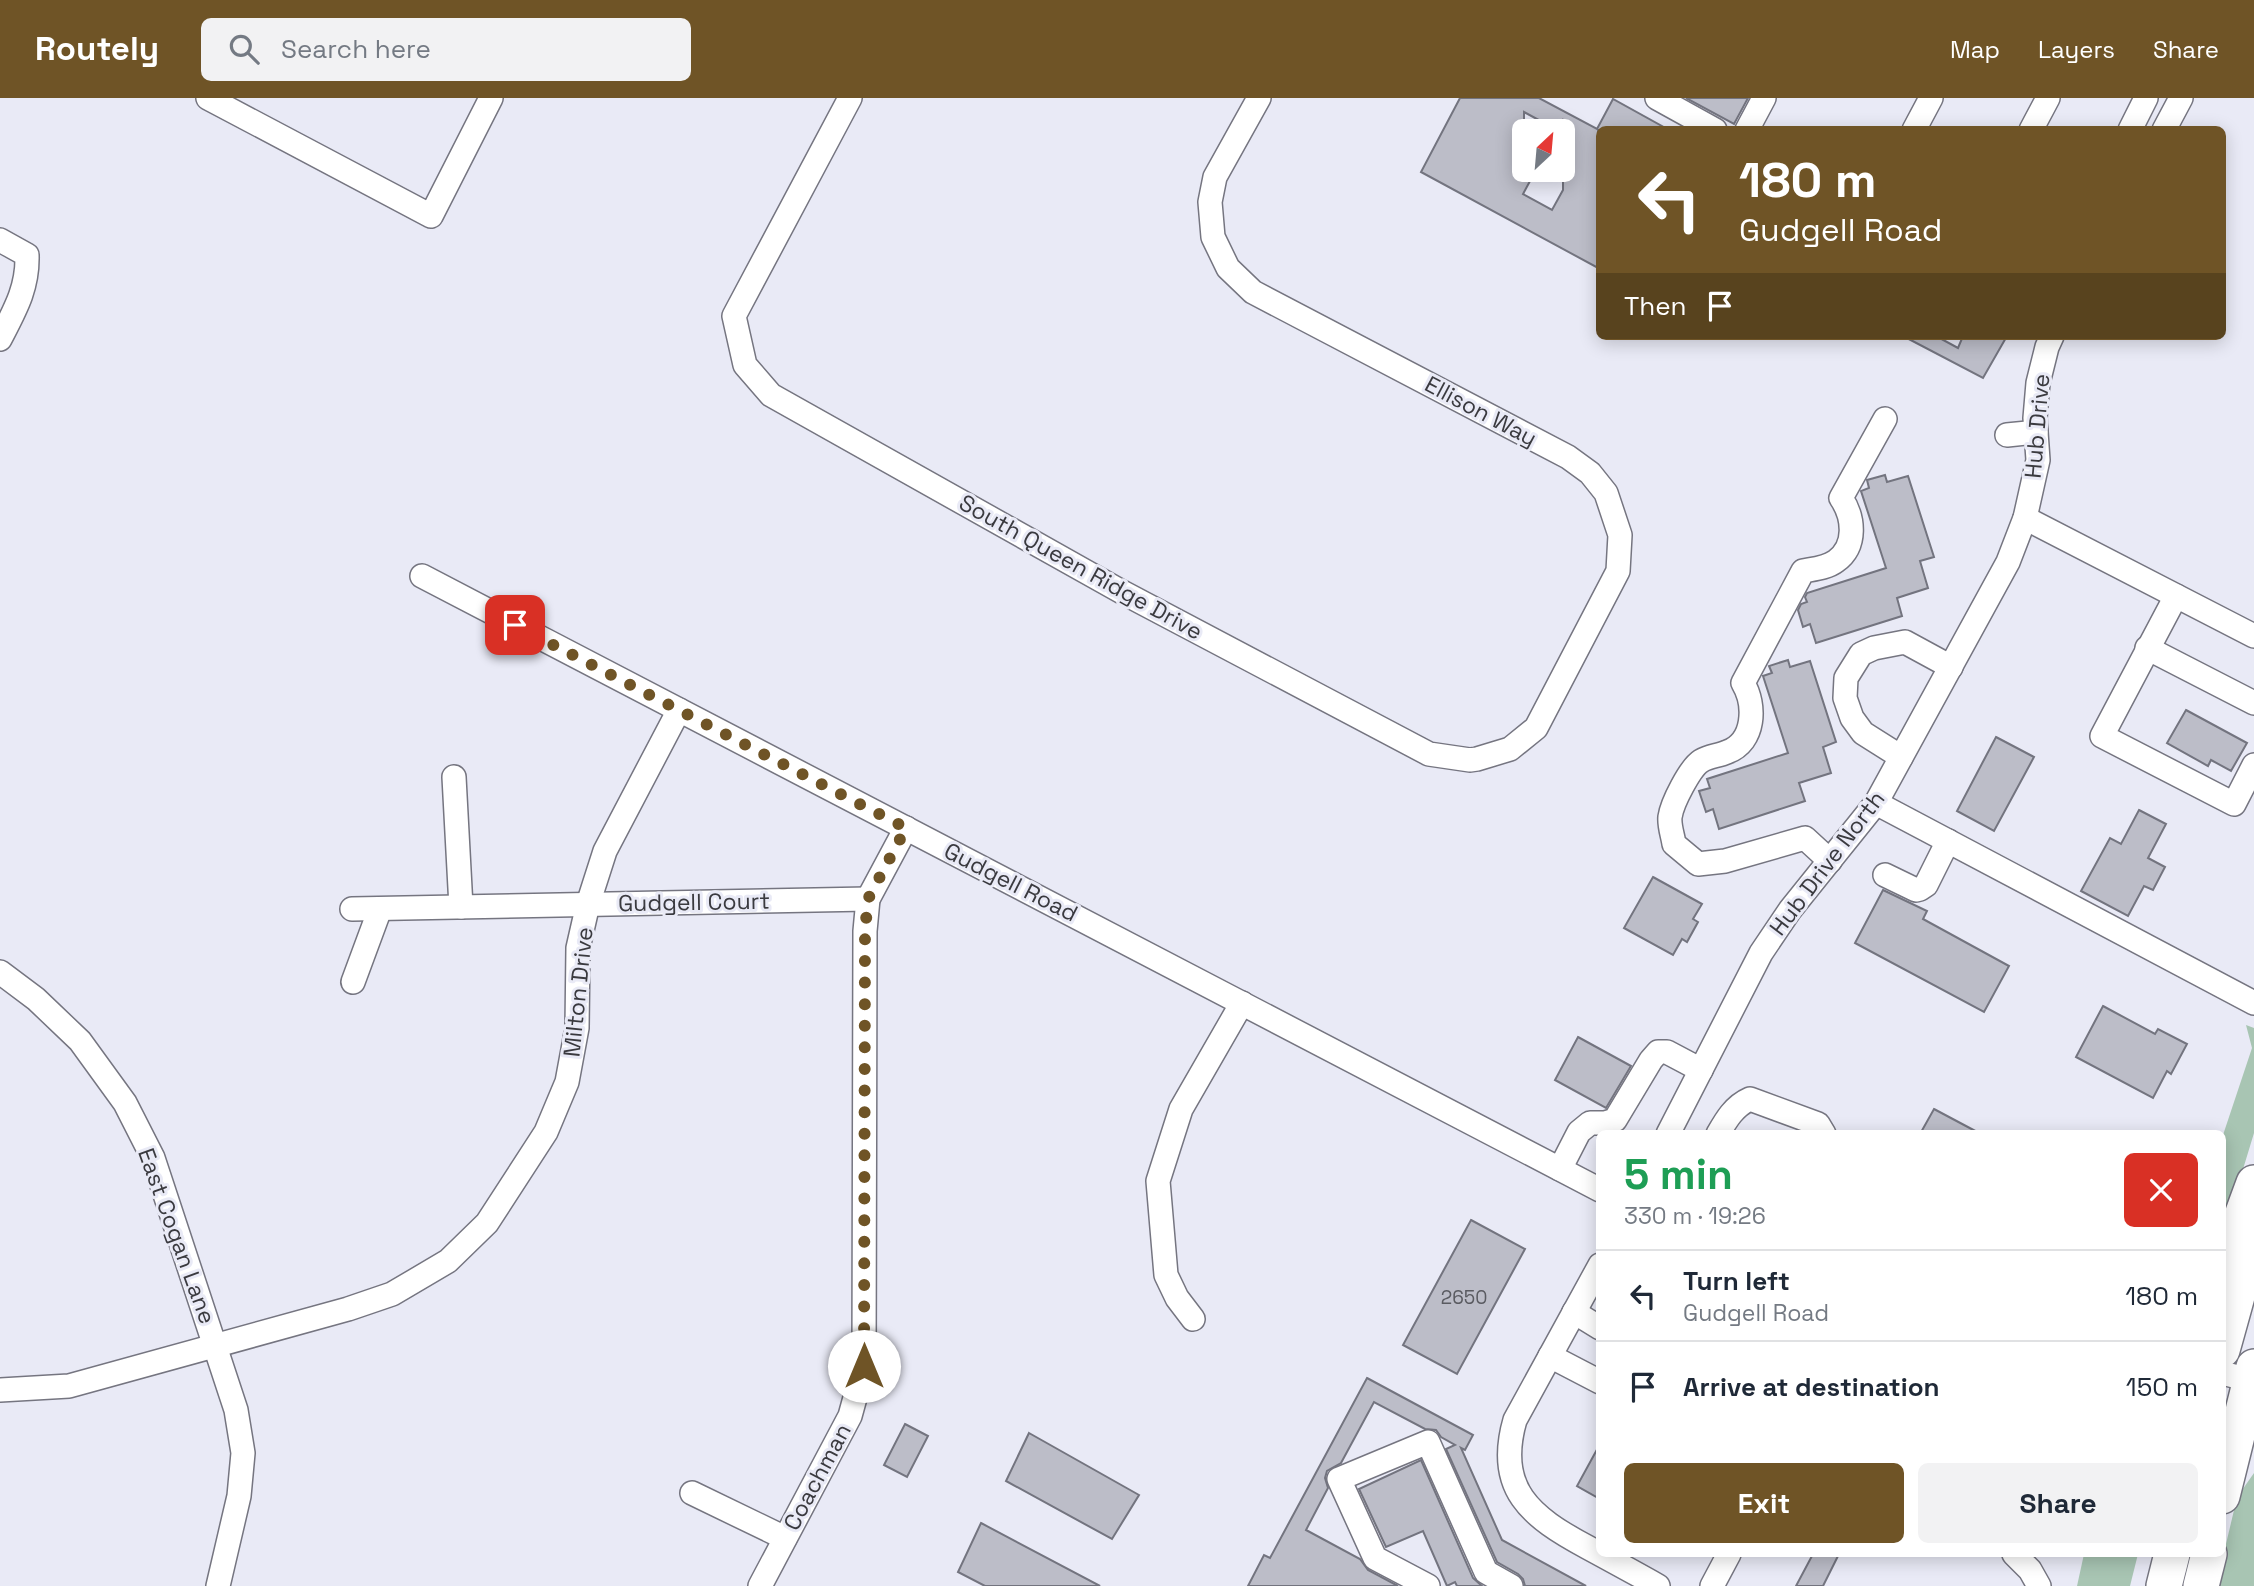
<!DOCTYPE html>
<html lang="en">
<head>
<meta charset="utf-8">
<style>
	body { margin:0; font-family:"Space Grotesk",sans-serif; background:#f2f2f3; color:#1f2937; height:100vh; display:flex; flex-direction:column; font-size:26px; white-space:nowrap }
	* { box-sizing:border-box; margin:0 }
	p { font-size:23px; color:#747a83 }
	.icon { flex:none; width:38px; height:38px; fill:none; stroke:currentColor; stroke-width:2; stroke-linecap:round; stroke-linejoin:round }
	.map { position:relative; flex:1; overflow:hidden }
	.drawer { position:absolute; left:1596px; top:1032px; width:630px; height:427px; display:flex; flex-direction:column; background:#fff; border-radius:10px; box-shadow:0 4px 18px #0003 }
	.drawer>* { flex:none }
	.banner { position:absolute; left:1596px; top:28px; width:630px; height:214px; border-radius:10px; box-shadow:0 4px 18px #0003; background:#6f5426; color:#fff; overflow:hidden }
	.needle { width:46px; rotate:26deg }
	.tools { position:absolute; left:1512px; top:21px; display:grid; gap:14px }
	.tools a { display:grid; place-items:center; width:63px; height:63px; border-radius:10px; background:#fff; box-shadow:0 4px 18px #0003; font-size:35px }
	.pin { position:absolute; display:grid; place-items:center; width:60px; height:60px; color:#fff; margin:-30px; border-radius:14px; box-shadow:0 4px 10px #0006 }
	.me { position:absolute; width:77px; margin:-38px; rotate:0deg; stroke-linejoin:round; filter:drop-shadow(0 0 5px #0008) }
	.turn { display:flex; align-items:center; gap:24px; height:147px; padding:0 28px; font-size:32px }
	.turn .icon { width:91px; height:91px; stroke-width:2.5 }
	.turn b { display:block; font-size:49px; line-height:60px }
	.then { display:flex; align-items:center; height:66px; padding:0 28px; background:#0003; gap:14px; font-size:26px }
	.round { display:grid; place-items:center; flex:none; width:74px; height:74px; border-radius:10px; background:#f2f2f3 }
	.summary { display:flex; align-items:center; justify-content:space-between; height:119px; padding:0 28px }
	h1 { font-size:42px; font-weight:600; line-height:52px; color:#1e9e55 }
	.button { display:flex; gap:14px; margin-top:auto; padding:14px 28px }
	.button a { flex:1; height:80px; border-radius:10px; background:#6f5426; color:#fff; font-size:28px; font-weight:600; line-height:80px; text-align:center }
	.button a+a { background:#f2f2f3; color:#1f2937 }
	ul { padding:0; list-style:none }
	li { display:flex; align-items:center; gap:21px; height:91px; padding:0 28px; border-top:2px solid #e0e1e3 }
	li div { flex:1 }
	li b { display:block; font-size:26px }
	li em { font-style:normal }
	header { display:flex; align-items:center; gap:42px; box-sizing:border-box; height:98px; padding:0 35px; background:#6f5426; color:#fff }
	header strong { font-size:33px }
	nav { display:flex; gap:38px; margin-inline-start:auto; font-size:24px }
	.search { width:490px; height:63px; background:#f2f2f3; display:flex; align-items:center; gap:18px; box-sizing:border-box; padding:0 24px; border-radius:10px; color:#747a83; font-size:26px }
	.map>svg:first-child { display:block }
</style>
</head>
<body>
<header>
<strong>Routely</strong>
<div class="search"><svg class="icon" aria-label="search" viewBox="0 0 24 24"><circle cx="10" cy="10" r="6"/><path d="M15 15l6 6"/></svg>Search here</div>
<nav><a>Map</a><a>Layers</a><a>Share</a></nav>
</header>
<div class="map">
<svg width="2254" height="1488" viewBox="0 0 2254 1488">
	<rect width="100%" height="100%" fill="#e9eaf6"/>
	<g fill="#a8c5b3">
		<path d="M 2246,927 L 2254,930 L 2254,1035 L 2223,1137 L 2223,1037 L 2252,950 Z"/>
		<path d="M 2254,1375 L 2254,1488 L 2216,1488 L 2235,1408 L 2240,1395 Z"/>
		<path d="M 2084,1456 L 2138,1456 L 2130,1488 L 2077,1488 Z"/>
	</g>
	<g fill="#bcbdc8" stroke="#73747f" stroke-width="2" fill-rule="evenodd">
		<path d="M 1460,0 L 1539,0 L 1597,31 L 1613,1 L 1669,32 L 1598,32 L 1600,171 L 1421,74 ZM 1524,14 L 1557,32 L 1563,21 L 1563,92 L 1552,112 L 1523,96 L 1536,72 L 1524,72 Z"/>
		<path d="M 1686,0 L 1748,0 L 1734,26 Z"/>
		<path d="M 1903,238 L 1936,238 L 1958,250 L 1963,238 L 2007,238 L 1983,280 Z"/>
		<path d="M 1885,377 L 1887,384 L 1908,378 L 1934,459 L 1920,463 L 1928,490 L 1897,500 L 1902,518 L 1816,545 L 1810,526 L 1803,529 L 1798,512 L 1801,506 L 1807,504 L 1805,499 L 1807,495 L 1886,470 L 1861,393 L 1869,390 L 1867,382 Z"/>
		<path d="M 1788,562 L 1790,569 L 1810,563 L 1836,644 L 1823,649 L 1831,675 L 1799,685 L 1805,703 L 1719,731 L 1713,711 L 1706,714 L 1699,693 L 1710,690 L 1707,681 L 1788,655 L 1763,578 L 1772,575 L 1769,568 Z"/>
		<path d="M 2186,612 L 2247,645 L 2231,673 L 2211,662 L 2208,668 L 2167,645 Z"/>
		<path d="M 1996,639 L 2034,659 L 1994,733 L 1957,713 Z"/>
		<path d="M 2139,712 L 2166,726 L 2148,760 L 2165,769 L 2153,792 L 2144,788 L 2128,818 L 2081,793 L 2110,740 L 2121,746 Z"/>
		<path d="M 1653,779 L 1702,806 L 1693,821 L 1698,824 L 1687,844 L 1682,841 L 1673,857 L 1624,830 Z"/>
		<path d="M 1883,792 L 1927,813 L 1923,821 L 2009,868 L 1984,914 L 1855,845 Z"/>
		<path d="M 2103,908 L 2155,936 L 2158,931 L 2187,946 L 2171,976 L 2167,973 L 2153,1000 L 2076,959 Z"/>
		<path d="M 1578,939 L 1631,968 L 1606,1010 L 1555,982 Z"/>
		<path d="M 1934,1011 L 1981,1036 L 1920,1036 Z"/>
		<path d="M 1471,1122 L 1525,1151 L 1457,1276 L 1403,1247 Z"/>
		<path d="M 1367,1280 L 1473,1337 L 1465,1352 L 1461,1350 L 1502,1442 L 1586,1488 L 1525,1488 L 1523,1481 L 1518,1476 L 1497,1464 L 1446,1351 L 1455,1347 L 1441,1339 L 1436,1332 L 1425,1331 L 1374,1304 L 1341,1365 L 1327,1373 L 1325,1380 L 1328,1390 L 1306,1432 L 1360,1461 L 1368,1472 L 1398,1488 L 1248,1488 L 1264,1457 L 1270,1460 Z"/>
		<path d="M 905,1326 L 928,1338 L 907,1379 L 884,1367 Z"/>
		<path d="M 1029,1335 L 1139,1397 L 1112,1441 L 1006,1383 Z"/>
		<path d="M 1600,1346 L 1600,1401 L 1577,1388 Z"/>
		<path d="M 1421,1362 L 1473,1480 L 1482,1488 L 1457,1488 L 1455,1484 L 1447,1488 L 1423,1433 L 1386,1449 L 1359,1391 Z"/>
		<path d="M 981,1425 L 1100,1488 L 985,1488 L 958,1474 Z"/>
		<path d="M 1813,1456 L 1839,1456 L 1823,1488 L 1796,1488 Z"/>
	</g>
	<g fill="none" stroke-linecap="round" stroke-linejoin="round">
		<defs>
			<g id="minor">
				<path d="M 208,0 L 431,118 L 491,0"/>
				<path d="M 850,0 L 734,218 L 745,267 L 771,297 L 1122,494 L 1429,656 L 1470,662 L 1477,661 L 1510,651 L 1536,630 L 1618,473 L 1620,437 L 1606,395 L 1590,375 L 1568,359 L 1253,194 L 1228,170 L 1213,139 L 1210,104 L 1215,79 L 1259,0"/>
				<path d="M 1657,0 L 1715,32"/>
				<path d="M 1747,32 L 1764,0"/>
				<path d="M 1914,32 L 1931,0"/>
				<path d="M 2031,32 L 2048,0"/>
				<path d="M 2130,32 L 2146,0"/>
				<path d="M 2164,32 L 2181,0"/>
				<path d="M 0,142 L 27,157 C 28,190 15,212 0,241"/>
				<path d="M 2007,337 L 2036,334"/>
				<path d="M 2025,420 L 2254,538"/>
				<path d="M 422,478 L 1600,1092"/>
				<path d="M 2176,498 L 2102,638 L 2234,706 L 2254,667"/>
				<path d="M 2147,550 L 2254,605"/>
				<path d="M 1901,659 L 1863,635 L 1852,620 L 1845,600 L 1846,580 L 1861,556 L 1874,550 L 1905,544 L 1951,569"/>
				<path d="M 454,679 L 461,809"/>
				<path d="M 1876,705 L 2254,905"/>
				<path d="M 1830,763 L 1805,740 L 1725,763 L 1698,766 L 1674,746 C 1673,738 1669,728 1670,719 C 1672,705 1690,670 1701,663 C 1709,658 1718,658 1727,654 C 1755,644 1756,607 1743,585 L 1803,473 C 1813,471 1827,470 1836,463 C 1857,448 1854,419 1841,400 L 1885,321"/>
				<path d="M 1885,777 L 1916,792 L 1920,791 L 1926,787 L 1948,743"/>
				<path d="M 352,811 L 868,801"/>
				<path d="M 0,874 L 36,901 L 80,943 L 125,1005 L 153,1060 L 236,1312 L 243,1355 L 239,1398 L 218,1488"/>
				<path d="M 353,884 L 380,811"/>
				<path d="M 1668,1036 L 1761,855 L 1790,812 L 1876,705 L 2008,464 L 2025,420 L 2038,362 L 2035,320 L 2038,285 L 2047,249 L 2052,238"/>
				<path d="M 1718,1036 C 1726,1022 1734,1008 1750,1001 L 1818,1026 L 1824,1036"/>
				<path d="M 1560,1071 L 1579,1034 L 1590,1025 L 1605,1025 L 1615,1022 L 1651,962 L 1658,954 L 1667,954 L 1701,972"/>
				<path d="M 1600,1167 L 1515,1322 C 1495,1391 1531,1419 1587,1449 C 1611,1462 1635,1475 1658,1488"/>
				<path d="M 1574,1214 L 1600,1230"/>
				<path d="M 1193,1221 L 1177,1200 L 1166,1177 L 1158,1083 L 1181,1011 L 1242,905"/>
				<path d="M 1550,1258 L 1600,1284"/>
				<path d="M 2222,1275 L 2254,1283"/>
				<path d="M 0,1292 L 69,1288 L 348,1211 L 392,1196 L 448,1163 L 487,1125 L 546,1034 L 567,984 L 577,930 L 578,850 L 588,806 L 605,753 L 679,612"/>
				<path d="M 692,1395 L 785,1440"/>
				<path d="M 2014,1456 L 2030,1472 L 2039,1488"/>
				<path d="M 760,1488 L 850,1318 L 864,1267 L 865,833 L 868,801 L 906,730"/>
				<path d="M 1428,1488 L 1375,1460 L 1339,1381 L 1428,1344 L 1486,1474 L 1511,1488"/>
				<path d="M 1712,1488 L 1729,1456"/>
			</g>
			<g id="highway">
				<path d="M 2226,1161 L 2254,1085"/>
				<path d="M 2222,1252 L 2254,1137"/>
				<path d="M 2222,1398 L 2254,1269"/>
				<path d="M 2164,1488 L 2172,1456"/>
				<path d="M 2201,1488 L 2209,1456"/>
			</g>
		</defs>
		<use href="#minor" stroke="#757580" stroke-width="26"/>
		<use href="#highway" stroke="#757580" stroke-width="38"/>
		<use href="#minor" stroke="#fff" stroke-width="23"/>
		<use href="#highway" stroke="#fff" stroke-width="35"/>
	</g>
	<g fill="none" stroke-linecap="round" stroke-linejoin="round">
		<path stroke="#6f5426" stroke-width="12" stroke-dasharray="0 21.6" d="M 515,527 L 906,730 L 868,801 L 865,833 L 864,1268"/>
	</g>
	<g text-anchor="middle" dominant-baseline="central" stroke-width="6" stroke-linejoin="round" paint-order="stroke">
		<g font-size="19" fill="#5a5b61">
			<text x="1464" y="1199">2650</text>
		</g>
		<g font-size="23" fill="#3a3a3f" stroke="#e9eaf6">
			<text transform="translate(1481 313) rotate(28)">Ellison Way</text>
			<text transform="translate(2037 328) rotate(-85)">Hub Drive</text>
			<text transform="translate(1081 469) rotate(29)">South Queen Ridge Drive</text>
			<text transform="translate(1827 765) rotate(-53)">Hub Drive North</text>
			<text transform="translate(1011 784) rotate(27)">Gudgell Road</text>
			<text transform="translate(694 804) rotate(-1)">Gudgell Court</text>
			<text transform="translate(578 894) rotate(-84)">Milton Drive</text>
			<text transform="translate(177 1138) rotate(70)">East Cogan Lane</text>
			<text transform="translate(817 1379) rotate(-62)">Coachman</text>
		</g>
	</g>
</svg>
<div class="tools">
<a><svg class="needle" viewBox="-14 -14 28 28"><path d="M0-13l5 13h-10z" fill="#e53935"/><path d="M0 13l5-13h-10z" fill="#747a83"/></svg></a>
</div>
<div class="pin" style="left:515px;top:527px;background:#d93025"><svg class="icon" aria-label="arrive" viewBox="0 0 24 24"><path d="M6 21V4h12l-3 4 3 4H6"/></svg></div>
<svg class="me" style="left:864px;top:1268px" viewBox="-20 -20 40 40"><circle r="19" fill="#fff"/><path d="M0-13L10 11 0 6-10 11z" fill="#6f5426"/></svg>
<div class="banner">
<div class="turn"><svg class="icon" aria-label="left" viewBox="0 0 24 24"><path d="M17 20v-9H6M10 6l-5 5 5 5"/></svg><div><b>180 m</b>Gudgell Road</div></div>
<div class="then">Then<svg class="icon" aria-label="arrive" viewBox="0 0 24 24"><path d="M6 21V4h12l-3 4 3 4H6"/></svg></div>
</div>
<section class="drawer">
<div class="summary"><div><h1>5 min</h1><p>330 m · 19:26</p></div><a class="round" style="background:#d93025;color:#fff"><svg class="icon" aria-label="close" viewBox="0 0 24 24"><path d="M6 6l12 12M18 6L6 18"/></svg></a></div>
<ul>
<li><svg class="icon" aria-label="left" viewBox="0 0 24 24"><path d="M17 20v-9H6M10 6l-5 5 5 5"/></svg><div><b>Turn left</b><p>Gudgell Road</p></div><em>180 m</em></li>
<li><svg class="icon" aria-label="arrive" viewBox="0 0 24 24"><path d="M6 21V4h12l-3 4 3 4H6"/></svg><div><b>Arrive at destination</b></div><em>150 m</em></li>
</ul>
<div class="button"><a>Exit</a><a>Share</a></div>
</section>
</div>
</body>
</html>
